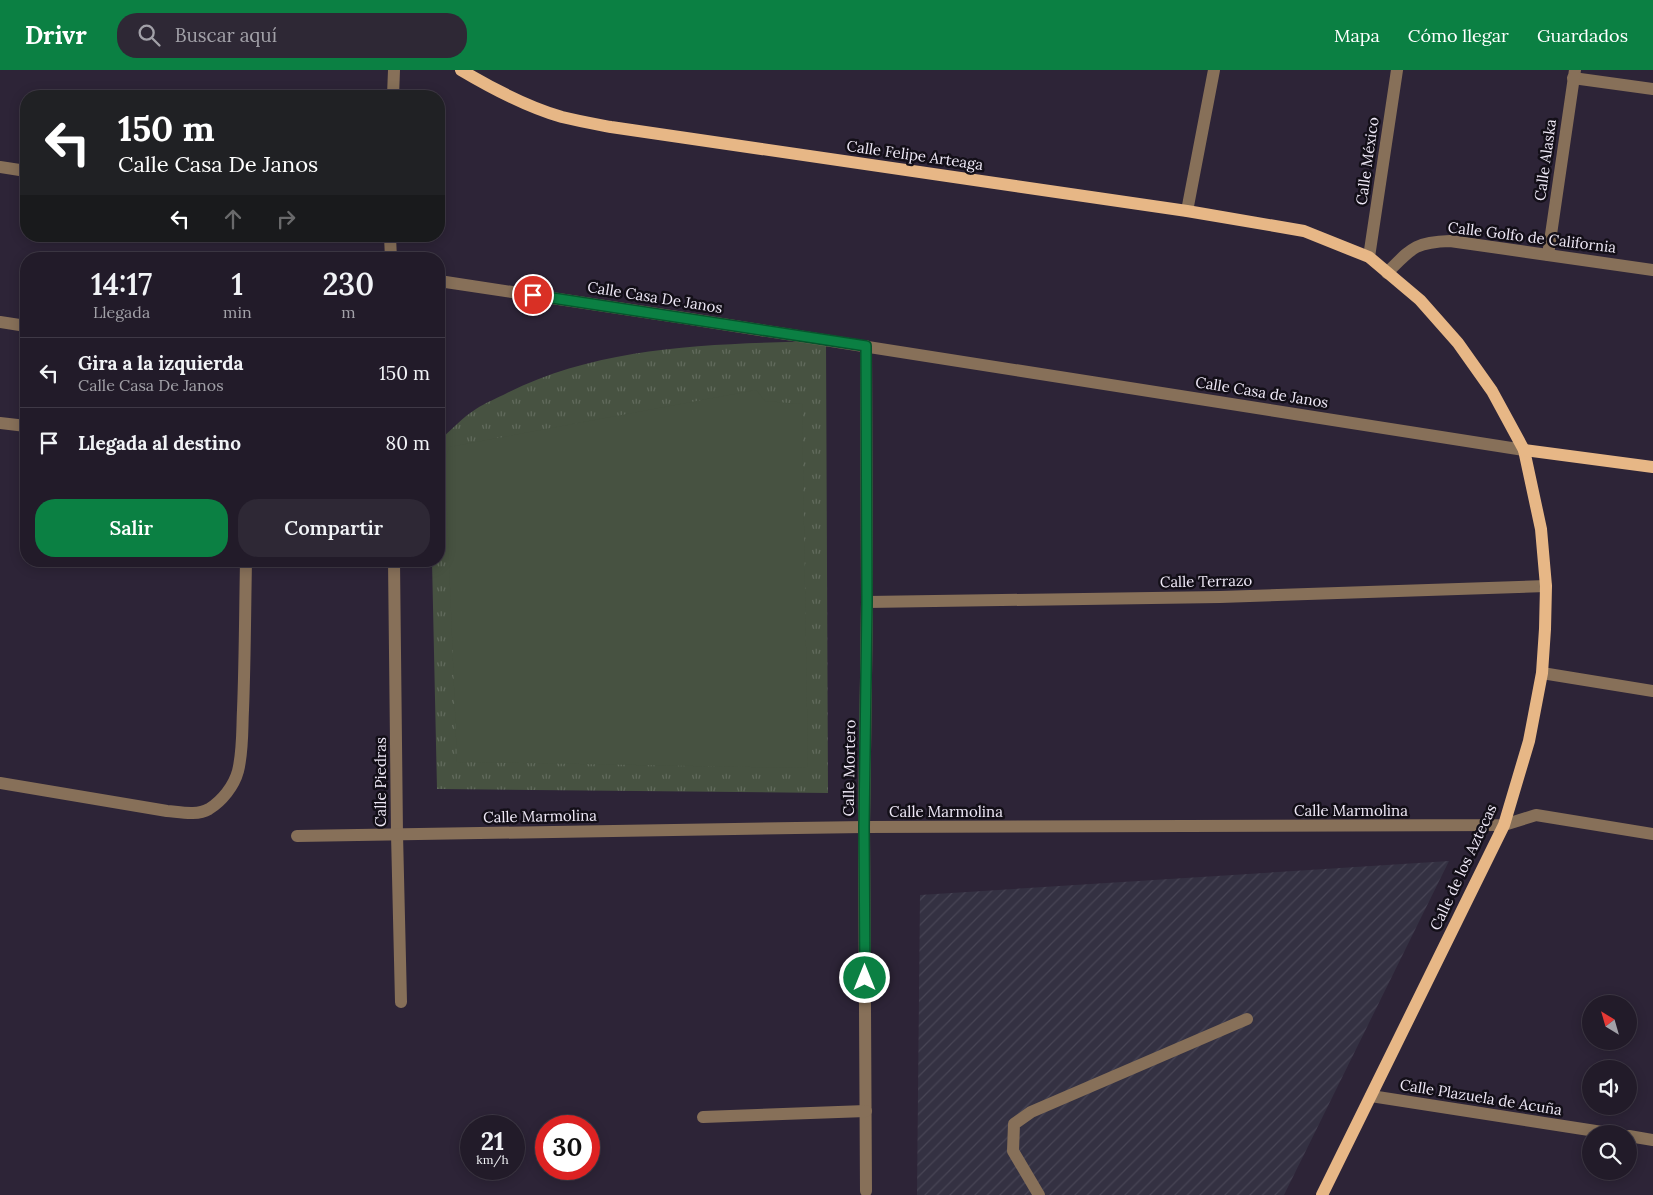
<!DOCTYPE html>
<html lang="es">
<head>
<meta charset="utf-8">
<style>
	body { margin:0; font-family:Lora,serif; background:#2e2835; color:#f1f3f6; height:100vh; display:flex; flex-direction:column; font-size:19px; white-space:nowrap }
	* { box-sizing:border-box; margin:0 }
	p { font-size:16px; color:#a2a1a8 }
	.icon { flex:none; width:28px; height:28px; fill:none; stroke:currentColor; stroke-width:2; stroke-linecap:round; stroke-linejoin:round }
	.map { position:relative; flex:1; overflow:hidden }
	.panel { position:absolute; left:20px; top:182px; width:425px; height:315px; display:flex; flex-direction:column; background:#221b29; border-radius:20px; box-shadow:0 2px 12px #0003,0 0 0 1px #3f3946 }
	.panel>* { flex:none }
	.guide { position:absolute; left:20px; top:20px; width:425px; height:152px; border-radius:20px; box-shadow:0 2px 12px #0003,0 0 0 1px #3f3946; background:#202124; color:#fff; overflow:hidden }
	.needle { width:32px; rotate:323deg }
	.fabs { position:absolute; left:1582px; top:925px; display:grid; gap:10px }
	.fabs a { display:grid; place-items:center; width:55px; height:55px; border-radius:50%; background:#221b29; box-shadow:0 2px 12px #0003,0 0 0 1px #3f3946; font-size:25px }
	.speed { position:absolute; left:460px; top:1045px; display:flex; gap:10px; font-size:25px; font-weight:700; text-align:center }
	.speed>* { display:grid; place-content:center; width:65px; height:65px; border-radius:50%; background:#221b29; box-shadow:0 2px 12px #0003,0 0 0 1px #3f3946; line-height:1 }
	.speed small { font-size:12px; font-weight:400 }
	.speed .limit { border:8px solid #d22; background:#fff; color:#111 }
	.pin { position:absolute; display:grid; place-items:center; width:42px; height:42px; color:#fff; margin:-21px; border:2px solid #fff; border-radius:50%; box-shadow:0 1px 5px #0007 }
	.me { position:absolute; width:55px; margin:-28px; rotate:0deg; stroke-linejoin:round; filter:drop-shadow(0 0 4px #0008) }
	.turn { display:flex; align-items:center; gap:18px; height:105px; padding:0 15px; font-size:22px }
	.turn .icon { width:65px; height:65px; stroke-width:2.5 }
	.turn b { display:block; font-size:35px; line-height:42px }
	.lanes { display:flex; align-items:center; height:48px; padding:0 15px; background:#0003; justify-content:center; gap:25px; direction:ltr }
	.lanes .off { opacity:.35 }
	.eta { display:flex; justify-content:space-evenly; align-items:center; height:85px; text-align:center }
	.eta b { font-size:30px; font-weight:600; line-height:35px }
	.primary-button { display:flex; gap:10px; margin-top:auto; padding:10px 15px }
	.primary-button a { flex:1; height:58px; border-radius:20px; background:#0b8043; color:#fff; font-size:20px; font-weight:600; line-height:58px; text-align:center }
	.primary-button a+a { background:#2e2835; color:#f1f3f6 }
	ul { padding:0; list-style:none }
	li { display:flex; align-items:center; gap:15px; height:70px; padding:0 15px; border-top:1px solid #3f3946 }
	li div { flex:1 }
	li b { display:block; font-size:19px }
	li em { font-style:normal }
	header { display:flex; align-items:center; gap:30px; box-sizing:border-box; height:70px; padding:0 25px; background:#0b8043; color:#fff }
	header strong { font-size:24px }
	nav { display:flex; gap:28px; margin-inline-start:auto; font-size:18px }
	.search { width:350px; height:45px; background:#2e2835; display:flex; align-items:center; gap:12px; box-sizing:border-box; padding:0 18px; border-radius:20px; color:#a2a1a8; font-size:19px }
	.map>svg:first-child { display:block }
</style>
</head>
<body>
<header>
<strong>Drivr</strong>
<div class="search"><svg class="icon" aria-label="search" viewBox="0 0 24 24"><circle cx="10" cy="10" r="6"/><path d="M15 15l6 6"/></svg>Buscar aquí</div>
<nav><a>Mapa</a><a>Cómo llegar</a><a>Guardados</a></nav>
</header>
<div class="map">
<svg width="1653" height="1125" viewBox="0 0 1653 1125">
	<defs>
		<pattern id="industrial-furrows" width="10" height="10" patternUnits="userSpaceOnUse" patternTransform="scale(1.25)"><rect width="10" height="10" fill="#343142"/><path d="M-1 1l2-2M0 10L10 0M9 11l2-2" fill="none" stroke="#484555"/></pattern>
		<pattern id="park-tufts" width="24" height="20" patternUnits="userSpaceOnUse" patternTransform="scale(1.25)"><rect width="24" height="20" fill="#475241"/><path d="M3 7l-1-3M5 7V3M7 7l1-3M15 17l-1-3M17 17v-4M19 17l1-3" fill="none" stroke="#626b5d"/></pattern>
	</defs>
	<rect width="100%" height="100%" fill="#2d2437"/>
	<path fill="url(#industrial-furrows)" d="M 1449,791 L 1284,1125 L 917,1125 L 920,825 Z"/>
	<path fill="url(#park-tufts)" d="M 826,271 L 828,723 L 437,719 L 432,491 L 439,491 L 439,371 C 451,360 463,347 476,339 C 485,333 497,328 507,323 C 605,274 718,274 826,271 Z"/>
	<path fill="#475241" d="M 756,320 L 765,331 L 802,334 L 808,698 L 457,692 L 445,391 L 449,377 Z"/>
	<g fill="none" stroke-linecap="round" stroke-linejoin="round">
		<g stroke="#877059" stroke-width="12">
			<path d="M 1573,8 L 1653,19"/>
			<path d="M 393,26 L 394,0"/>
			<path d="M 0,97 L 26,101"/>
			<path d="M 1187,141 L 1214,0"/>
			<path d="M 390,166 L 391,189"/>
			<path d="M 1548,185 L 1575,0"/>
			<path d="M 1369,187 L 1397,0"/>
			<path d="M 1387,203 C 1411,179 1414,172 1450,171 L 1653,200"/>
			<path d="M 439,211 L 684,248 L 1524,380"/>
			<path d="M 0,252 L 26,256"/>
			<path d="M 866,276 L 867,532 L 864,757 L 866,1121"/>
			<path d="M 0,353 L 26,356"/>
			<path d="M 394,491 L 397,764 L 401,932"/>
			<path d="M 867,532 L 1220,527 L 1546,516"/>
			<path d="M 1542,603 L 1653,621"/>
			<path d="M 0,713 L 167,741 C 180,742 197,746 209,739 C 222,731 234,716 238,701 C 243,681 242,660 243,640 C 245,590 245,541 246,491"/>
			<path d="M 297,766 L 864,757 L 1504,755 L 1536,745 L 1653,764"/>
			<path d="M 1371,1026 L 1615,1064"/>
			<path d="M 703,1047 L 866,1041"/>
			<path d="M 1629,1066 L 1653,1070"/>
			<path d="M 1039,1125 L 1013,1081 L 1014,1054 L 1031,1042 L 1247,949"/>
		</g>
		<g stroke="#e7b786" stroke-width="12">
			<path d="M 461,0 C 493,19 527,37 562,47 C 578,51 595,54 611,57 L 1187,141 L 1304,161 L 1369,187 L 1420,230 L 1458,273 L 1492,321 L 1524,380 L 1541,459 L 1546,516 L 1545,559 L 1542,603 L 1529,671 L 1504,755 L 1322,1125"/>
			<path d="M 1524,380 L 1653,397"/>
		</g>
	</g>
	<g fill="none" stroke-linecap="round" stroke-linejoin="round">
		<defs>
			<path id="route" d="M 533,225 L 866,276 L 867,532 L 864,757 L 865,908"/>
		</defs>
		<use href="#route" stroke="#07532c" stroke-width="12"/>
		<use href="#route" stroke="#0b8043" stroke-width="9"/>
	</g>
	<g text-anchor="middle" dominant-baseline="central" stroke-width="5" stroke-linejoin="round" paint-order="stroke">
		<g font-size="15" fill="#efe9f7" stroke="#130f18">
			<text transform="translate(915 85) rotate(8)">Calle Felipe Arteaga</text>
			<text transform="translate(1545 90) rotate(-82)">Calle Alaska</text>
			<text transform="translate(1367 91) rotate(-82)">Calle México</text>
			<text transform="translate(1532 167) rotate(7)">Calle Golfo de California</text>
			<text transform="translate(655 227) rotate(9)">Calle Casa De Janos</text>
			<text transform="translate(1262 322) rotate(9)">Calle Casa de Janos</text>
			<text transform="translate(1206 511) rotate(-1)">Calle Terrazo</text>
			<text transform="translate(849 698) rotate(-89)">Calle Mortero</text>
			<text transform="translate(380 712) rotate(-90)">Calle Piedras</text>
			<text x="1351" y="740">Calle Marmolina</text>
			<text x="946" y="741">Calle Marmolina</text>
			<text transform="translate(540 746) rotate(-1)">Calle Marmolina</text>
			<text transform="translate(1463 797) rotate(-65)">Calle de los Aztecas</text>
			<text transform="translate(1481 1027) rotate(9)">Calle Plazuela de Acuña</text>
		</g>
	</g>
</svg>
<div class="fabs">
<a><svg class="needle" viewBox="-14 -14 28 28"><path d="M0-13l5 13h-10z" fill="#e53935"/><path d="M0 13l5-13h-10z" fill="#a2a1a8"/></svg></a>
<a><svg class="icon" aria-label="sound" viewBox="0 0 24 24"><path d="M4 9h4l5-4v14l-5-4H4zM17 9q2 3 0 6"/></svg></a>
<a><svg class="icon" aria-label="search" viewBox="0 0 24 24"><circle cx="10" cy="10" r="6"/><path d="M15 15l6 6"/></svg></a>
</div>
<div class="speed"><div>21<small>km/h</small></div><div class="limit">30</div></div>
<div class="pin" style="left:533px;top:225px;background:#d93025"><svg class="icon" aria-label="arrive" viewBox="0 0 24 24"><path d="M6 21V4h12l-3 4 3 4H6"/></svg></div>
<svg class="me" style="left:865px;top:908px" viewBox="-20 -20 40 40"><circle r="17" fill="#0b8043" stroke="#fff" stroke-width="3"/><path d="M0-11L8 9 0 5-8 9z" fill="#fff"/></svg>
<div class="guide">
<div class="turn"><svg class="icon" aria-label="left" viewBox="0 0 24 24"><path d="M17 20v-9H6M10 6l-5 5 5 5"/></svg><div><b>150 m</b>Calle Casa De Janos</div></div>
<div class="lanes"><svg class="icon" aria-label="left" viewBox="0 0 24 24"><path d="M17 20v-9H6M10 6l-5 5 5 5"/></svg><svg class="icon off" aria-label="ahead" viewBox="0 0 24 24"><path d="M12 20V5M6 11l6-6 6 6"/></svg><svg class="icon off" aria-label="right" viewBox="0 0 24 24"><path d="M7 20v-9h11M14 6l5 5-5 5"/></svg></div>
</div>
<section class="panel">
<div class="eta">
<div><b>14:17</b><p>Llegada</p></div>
<div><b>1</b><p>min</p></div>
<div><b>230</b><p>m</p></div>
</div>
<ul>
<li><svg class="icon" aria-label="left" viewBox="0 0 24 24"><path d="M17 20v-9H6M10 6l-5 5 5 5"/></svg><div><b>Gira a la izquierda</b><p>Calle Casa De Janos</p></div><em>150 m</em></li>
<li><svg class="icon" aria-label="arrive" viewBox="0 0 24 24"><path d="M6 21V4h12l-3 4 3 4H6"/></svg><div><b>Llegada al destino</b></div><em>80 m</em></li>
</ul>
<div class="primary-button"><a>Salir</a><a>Compartir</a></div>
</section>
</div>
</body>
</html>
